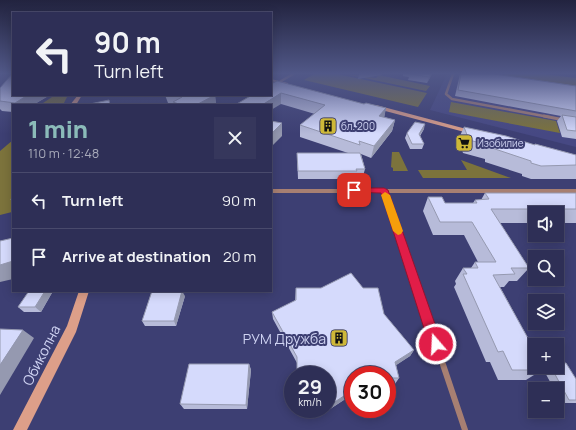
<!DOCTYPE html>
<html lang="en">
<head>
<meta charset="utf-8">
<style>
	body { margin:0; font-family:Manrope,sans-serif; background:#36375c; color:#f1f3f6; height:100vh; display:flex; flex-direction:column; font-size:15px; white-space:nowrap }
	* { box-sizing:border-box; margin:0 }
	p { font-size:13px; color:#a7a9b9 }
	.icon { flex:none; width:22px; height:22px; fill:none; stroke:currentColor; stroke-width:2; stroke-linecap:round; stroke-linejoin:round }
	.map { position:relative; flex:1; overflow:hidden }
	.side { position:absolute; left:12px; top:104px; width:260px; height:188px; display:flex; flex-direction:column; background:#2e2f56; border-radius:0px; box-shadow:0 2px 10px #0003,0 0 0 1px #494a6c }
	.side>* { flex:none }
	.guide { position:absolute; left:12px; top:12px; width:260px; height:84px; border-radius:0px; box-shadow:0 2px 10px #0003,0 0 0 1px #494a6c; background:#2e2f56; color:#f1f3f6; overflow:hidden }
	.controls { position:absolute; left:528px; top:206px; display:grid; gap:8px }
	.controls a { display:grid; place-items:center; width:36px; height:36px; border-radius:0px; background:#2e2f56; box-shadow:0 2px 10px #0003,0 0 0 1px #494a6c; font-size:20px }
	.speed { position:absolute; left:284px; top:366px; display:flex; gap:8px; font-size:20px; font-weight:700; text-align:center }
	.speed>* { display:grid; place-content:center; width:52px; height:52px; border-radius:50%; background:#2e2f56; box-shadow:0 2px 10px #0003,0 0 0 1px #494a6c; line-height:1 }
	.speed small { font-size:10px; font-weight:400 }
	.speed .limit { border:6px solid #d22; background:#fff; color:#111 }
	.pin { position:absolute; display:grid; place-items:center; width:34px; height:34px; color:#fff; margin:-17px; border-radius:8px; box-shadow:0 2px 6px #0006 }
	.me { position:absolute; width:44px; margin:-22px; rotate:341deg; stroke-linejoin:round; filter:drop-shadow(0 0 3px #0008) }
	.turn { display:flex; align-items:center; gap:14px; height:84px; padding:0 16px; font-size:18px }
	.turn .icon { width:52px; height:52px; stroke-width:2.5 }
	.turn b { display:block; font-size:28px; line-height:34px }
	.round { display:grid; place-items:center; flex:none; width:42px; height:42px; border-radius:0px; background:#36375c }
	.summary { display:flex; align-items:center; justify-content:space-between; height:68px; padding:0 16px }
	h1 { font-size:24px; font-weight:800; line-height:30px; color:#8bbbb9 }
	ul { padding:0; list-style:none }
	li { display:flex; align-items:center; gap:12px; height:56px; padding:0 16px; border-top:1px solid #494a6c }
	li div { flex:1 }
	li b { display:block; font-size:15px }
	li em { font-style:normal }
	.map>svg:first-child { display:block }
</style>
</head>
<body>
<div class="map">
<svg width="576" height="430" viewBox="0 0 576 430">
	<rect width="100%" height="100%" fill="#3d3f73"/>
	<path fill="#464883" d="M 447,74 L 543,74 L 576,78 L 576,147 L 430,110 Z"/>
	<g fill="#7c733c">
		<path d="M 314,74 L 337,74 L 427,93 L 418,107 L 304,80 Z"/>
		<path d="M 345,74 L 376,78 L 379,75 L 430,86 L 426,91 Z"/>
		<path d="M 504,74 L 543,74 L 576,78 L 576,89 L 504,78 Z"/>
		<path d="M 55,95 L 68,95 L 63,105 L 40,105 Z"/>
		<path d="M 451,102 L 556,121 L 560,133 L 449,112 Z"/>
		<path d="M 13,140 L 12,212 L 0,215 L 0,151 Z"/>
		<path d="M 392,152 L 399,152 L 408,171 L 393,171 L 393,168 L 391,167 Z"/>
		<path d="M 461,160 L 511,178 L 423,178 L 418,170 L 467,170 Z"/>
	</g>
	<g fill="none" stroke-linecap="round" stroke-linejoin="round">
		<g stroke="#a77f72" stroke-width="2.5">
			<path d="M 453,74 L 446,94 L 452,99 L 549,117"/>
			<path d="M 271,87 L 293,74"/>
		</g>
		<path stroke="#a77f72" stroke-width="3" d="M 544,116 L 564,120"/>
		<g stroke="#a77f72" stroke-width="4">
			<path d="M 384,190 L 401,239"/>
			<path d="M 271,191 L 576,191"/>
		</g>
		<path stroke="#a77f72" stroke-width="5" d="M 400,238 L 429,324"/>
		<path stroke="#a77f72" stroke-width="6" d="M 429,323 L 465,430"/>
		<g fill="#dd9f89" fill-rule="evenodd">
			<path d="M 271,79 L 288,83 L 288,84 L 286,85 L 271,81 Z"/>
			<path d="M 78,95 L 82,95 L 76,105 L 70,105 Z"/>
			<path d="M 376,105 L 474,131 L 475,132 L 472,134 L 374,108 L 374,106 Z"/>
			<path d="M 79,291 L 89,291 L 76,332 L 27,430 L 13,430 L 67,326 Z"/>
		</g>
	</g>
	<g fill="#b7bbd9">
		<path d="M 403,74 L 432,74 L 427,83 L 408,80 L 409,77 L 403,76 Z"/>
		<path d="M 460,74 L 494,74 L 576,86 L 576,139 L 562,137 L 557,121 L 561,116 L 455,96 Z"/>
		<path d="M 271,84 L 364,104 L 386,108 L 384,117 L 395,120 L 392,131 L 371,158 L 361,154 L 365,169 L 363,176 L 356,176 L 356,179 L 298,179 L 297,153 L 348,153 L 300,137 L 300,125 L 315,114 L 281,104 Z"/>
		<path d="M 0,88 L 13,95 L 50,95 L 33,105 L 13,105 L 13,112 L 2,111 L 0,109 Z"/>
		<path d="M 165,95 L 215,95 L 216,105 L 174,105 L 168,103 Z"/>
		<path d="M 464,127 L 534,145 L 535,144 L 576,155 L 576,179 L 531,179 L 522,176 L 522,174 L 485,162 L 485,159 L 463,153 L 458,140 Z"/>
		<path d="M 424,129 L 420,136 L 424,144 L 422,149 L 410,149 L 405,138 L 407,133 Z"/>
		<path d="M 485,193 L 576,193 L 576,223 L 557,223 L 557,213 L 535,213 L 535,223 L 500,223 L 529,268 L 517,281 L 509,281 L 504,287 L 500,287 L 535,351 L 535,352 L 533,353 L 542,370 L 526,380 L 498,380 L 490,362 L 486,362 L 454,287 L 456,284 L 455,281 L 463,268 L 471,268 L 475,262 L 478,262 L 464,235 L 433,235 L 423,211 L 428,197 L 445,203 L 473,203 L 475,200 L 481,200 Z"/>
		<path d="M 296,288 L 384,314 L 414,350 L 410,356 L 396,365 L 399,378 L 395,384 L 387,384 L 387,375 L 353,375 L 353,394 L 324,413 L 322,409 L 327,409 L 327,375 L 297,375 L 297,363 L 273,319 L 272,312 L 295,301 Z"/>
		<path d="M 29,291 L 53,291 L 41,312 L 24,312 L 18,307 Z"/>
		<path d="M 185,296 L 176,326 L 145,326 L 142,321 Z"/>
		<path d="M 249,364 L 251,370 L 247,409 L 184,409 L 180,404 Z"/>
		<path d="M 542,367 L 557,367 L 576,379 L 576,403 L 562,403 L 557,394 L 557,389 L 554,389 Z"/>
	</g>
	<g fill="#9599b0">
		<path d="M 359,74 L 382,74 L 381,75 L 358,79 Z"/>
		<path d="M 431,74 L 432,74 L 427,83 L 429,77 Z"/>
		<path d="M 281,93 L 281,104 L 271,110 L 271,105 L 262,105 Z"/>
		<path d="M 28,95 L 50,95 L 33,105 L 16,105 L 15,103 Z"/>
		<path d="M 215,95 L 216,105 L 196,105 Z"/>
		<path d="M 386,108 L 384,119 L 379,116 Z"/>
		<path d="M 395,120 L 392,131 L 371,158 L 374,146 Z"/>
		<path d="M 282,123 L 282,136 L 271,147 L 271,134 Z"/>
		<path d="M 425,124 L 424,129 L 417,139 L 419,134 Z"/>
		<path d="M 13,259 L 13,279 L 0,282 L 0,265 Z"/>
		<path d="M 45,291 L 53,291 L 41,312 L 35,307 Z"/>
		<path d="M 182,291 L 185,296 L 176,326 L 174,321 Z"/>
		<path d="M 23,330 L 34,338 L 0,395 L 0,365 Z"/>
		<path d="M 414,350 L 410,356 L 392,368 L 395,362 Z"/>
		<path d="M 249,364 L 251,370 L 247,409 L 246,405 Z"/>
		<path d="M 353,390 L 353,394 L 324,413 L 325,409 L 327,409 L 327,407 Z"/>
	</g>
	<g fill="#d5dafc" stroke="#9599b0">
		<path d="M 12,74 L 13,74 L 13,95 L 28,95 L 15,103 L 0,101 L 0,88 Z"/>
		<path d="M 410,74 L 431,74 L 429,77 Z"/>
		<path d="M 461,74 L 494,74 L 576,86 L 576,111 L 458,90 Z"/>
		<path d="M 277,81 L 364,104 L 366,103 L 386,108 L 379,116 L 395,120 L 374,146 L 359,141 L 360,145 L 300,125 L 325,105 L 281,93 L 262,105 L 235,105 L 252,95 L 271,95 L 271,84 Z"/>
		<path d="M 176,95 L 215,95 L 196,105 L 182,105 L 173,102 L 182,97 Z"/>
		<path d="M 109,100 L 110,105 L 85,105 Z"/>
		<path d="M 562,115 L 576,117 L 576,131 L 567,130 Z"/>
		<path d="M 271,121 L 282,123 L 271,134 Z"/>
		<path d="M 415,122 L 425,124 L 419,134 L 424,144 L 412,144 L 407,133 Z"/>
		<path d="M 464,127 L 506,136 L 535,145 L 535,144 L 576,155 L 576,165 L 541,166 L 531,163 L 531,161 L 492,148 L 492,146 L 469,140 Z"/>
		<path d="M 297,153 L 360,153 L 365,169 L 356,169 L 357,171 L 298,171 Z"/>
		<path d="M 13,193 L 13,200 L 11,200 Z"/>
		<path d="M 485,193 L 576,193 L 576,209 L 491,209 L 529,268 L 511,268 L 515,274 L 493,275 L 535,351 L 532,351 L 535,357 L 535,367 L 541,367 L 542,370 L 512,370 L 503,351 L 498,352 L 463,274 L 467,274 L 463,268 L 478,268 L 475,262 L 496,262 L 472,222 L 440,222 L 428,197 L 442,197 L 445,203 L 477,203 L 475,200 L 489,199 Z"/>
		<path d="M 13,238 L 13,261 L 0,265 L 0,241 Z"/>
		<path d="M 351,273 L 363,288 L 378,288 L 384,314 L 414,350 L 395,362 L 399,378 L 387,378 L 387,375 L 353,375 L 353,390 L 327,407 L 327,375 L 297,375 L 297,357 L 272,312 L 296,300 L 296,288 L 321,288 Z"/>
		<path d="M 29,291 L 45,291 L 35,307 L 18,307 Z"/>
		<path d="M 152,291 L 182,291 L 174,321 L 142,321 Z"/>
		<path d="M 0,329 L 23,330 L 0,365 Z"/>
		<path d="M 557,363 L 566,363 L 576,379 L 576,400 L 569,400 L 551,367 L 557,367 Z"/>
		<path d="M 189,364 L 249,364 L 246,405 L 180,404 Z"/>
	</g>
	<linearGradient id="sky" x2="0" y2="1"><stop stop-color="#22233f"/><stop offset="0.55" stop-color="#515888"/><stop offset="1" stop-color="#515888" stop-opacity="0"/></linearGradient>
	<rect width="576" height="134" fill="url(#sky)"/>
	<path fill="#e11d48" stroke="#92132f" d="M 354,188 L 384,188 L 388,190 L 442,344 L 440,348 L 436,350 L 431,348 L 429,344 L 381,193 L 352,192 L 350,190 Z"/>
	<path fill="#f59e0b" d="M 385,192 L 390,195 L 403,231 L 401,234 L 398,235 L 393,231 L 381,195 Z"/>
	<defs>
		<symbol id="building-square" viewBox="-11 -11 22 22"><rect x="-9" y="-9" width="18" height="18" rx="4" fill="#ceb838" stroke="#3d3f73"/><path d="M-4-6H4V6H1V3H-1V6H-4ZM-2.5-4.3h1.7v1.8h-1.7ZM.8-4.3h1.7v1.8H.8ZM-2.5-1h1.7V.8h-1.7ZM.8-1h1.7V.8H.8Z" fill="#111"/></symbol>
		<symbol id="supermarket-square" viewBox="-11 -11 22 22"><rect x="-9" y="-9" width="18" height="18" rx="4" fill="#ceb838" stroke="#3d3f73"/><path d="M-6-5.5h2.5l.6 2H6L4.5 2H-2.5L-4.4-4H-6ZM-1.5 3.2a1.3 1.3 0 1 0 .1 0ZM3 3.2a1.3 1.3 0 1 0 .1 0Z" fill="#111"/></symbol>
	</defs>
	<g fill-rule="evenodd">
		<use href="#building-square" x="318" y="116" width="20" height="20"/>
		<use href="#supermarket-square" x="454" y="133" width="20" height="20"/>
		<use href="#building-square" x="329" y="328" width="20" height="20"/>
	</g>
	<g text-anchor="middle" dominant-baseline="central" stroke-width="4" stroke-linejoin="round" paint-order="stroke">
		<g font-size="10" fill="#cfd3f2" stroke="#3d3f73" text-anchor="start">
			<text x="341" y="126">бл. 200</text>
			<text x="477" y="143">Изобилие</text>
		</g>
		<g font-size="14" fill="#cfd3f2" stroke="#3d3f73" text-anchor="end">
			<text x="326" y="338">РУМ Дружба</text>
		</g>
		<g font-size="14" fill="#cfd3f2" stroke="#3d3f73">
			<text transform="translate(41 355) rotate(-63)">Обиколна</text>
		</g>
	</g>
</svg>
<div class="controls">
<a><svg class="icon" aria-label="sound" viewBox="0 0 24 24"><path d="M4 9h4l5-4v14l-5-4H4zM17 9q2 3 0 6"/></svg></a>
<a><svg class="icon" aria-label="search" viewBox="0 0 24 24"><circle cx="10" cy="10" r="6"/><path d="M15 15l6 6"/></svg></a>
<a><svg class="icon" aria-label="layers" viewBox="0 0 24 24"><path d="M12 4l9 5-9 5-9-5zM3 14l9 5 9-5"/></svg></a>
<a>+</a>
<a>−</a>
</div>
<div class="speed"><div>29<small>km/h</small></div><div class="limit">30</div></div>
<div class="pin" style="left:354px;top:190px;background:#d93025"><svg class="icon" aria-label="arrive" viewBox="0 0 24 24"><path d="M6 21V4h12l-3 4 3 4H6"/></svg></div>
<svg class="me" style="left:436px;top:344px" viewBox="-20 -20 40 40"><circle r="17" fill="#e11d48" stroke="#fff" stroke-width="3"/><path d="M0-11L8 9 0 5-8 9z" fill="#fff"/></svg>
<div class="guide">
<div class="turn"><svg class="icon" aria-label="left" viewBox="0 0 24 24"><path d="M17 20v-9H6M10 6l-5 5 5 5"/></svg><div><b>90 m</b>Turn left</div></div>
</div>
<section class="side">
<div class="summary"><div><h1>1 min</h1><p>110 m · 12:48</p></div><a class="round"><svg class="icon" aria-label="close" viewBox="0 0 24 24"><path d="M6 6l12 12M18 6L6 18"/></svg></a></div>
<ul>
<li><svg class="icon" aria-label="left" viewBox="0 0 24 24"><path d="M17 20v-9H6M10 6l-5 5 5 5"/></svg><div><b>Turn left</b></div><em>90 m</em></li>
<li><svg class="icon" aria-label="arrive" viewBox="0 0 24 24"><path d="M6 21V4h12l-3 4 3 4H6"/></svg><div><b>Arrive at destination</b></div><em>20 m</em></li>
</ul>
</section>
</div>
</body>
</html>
